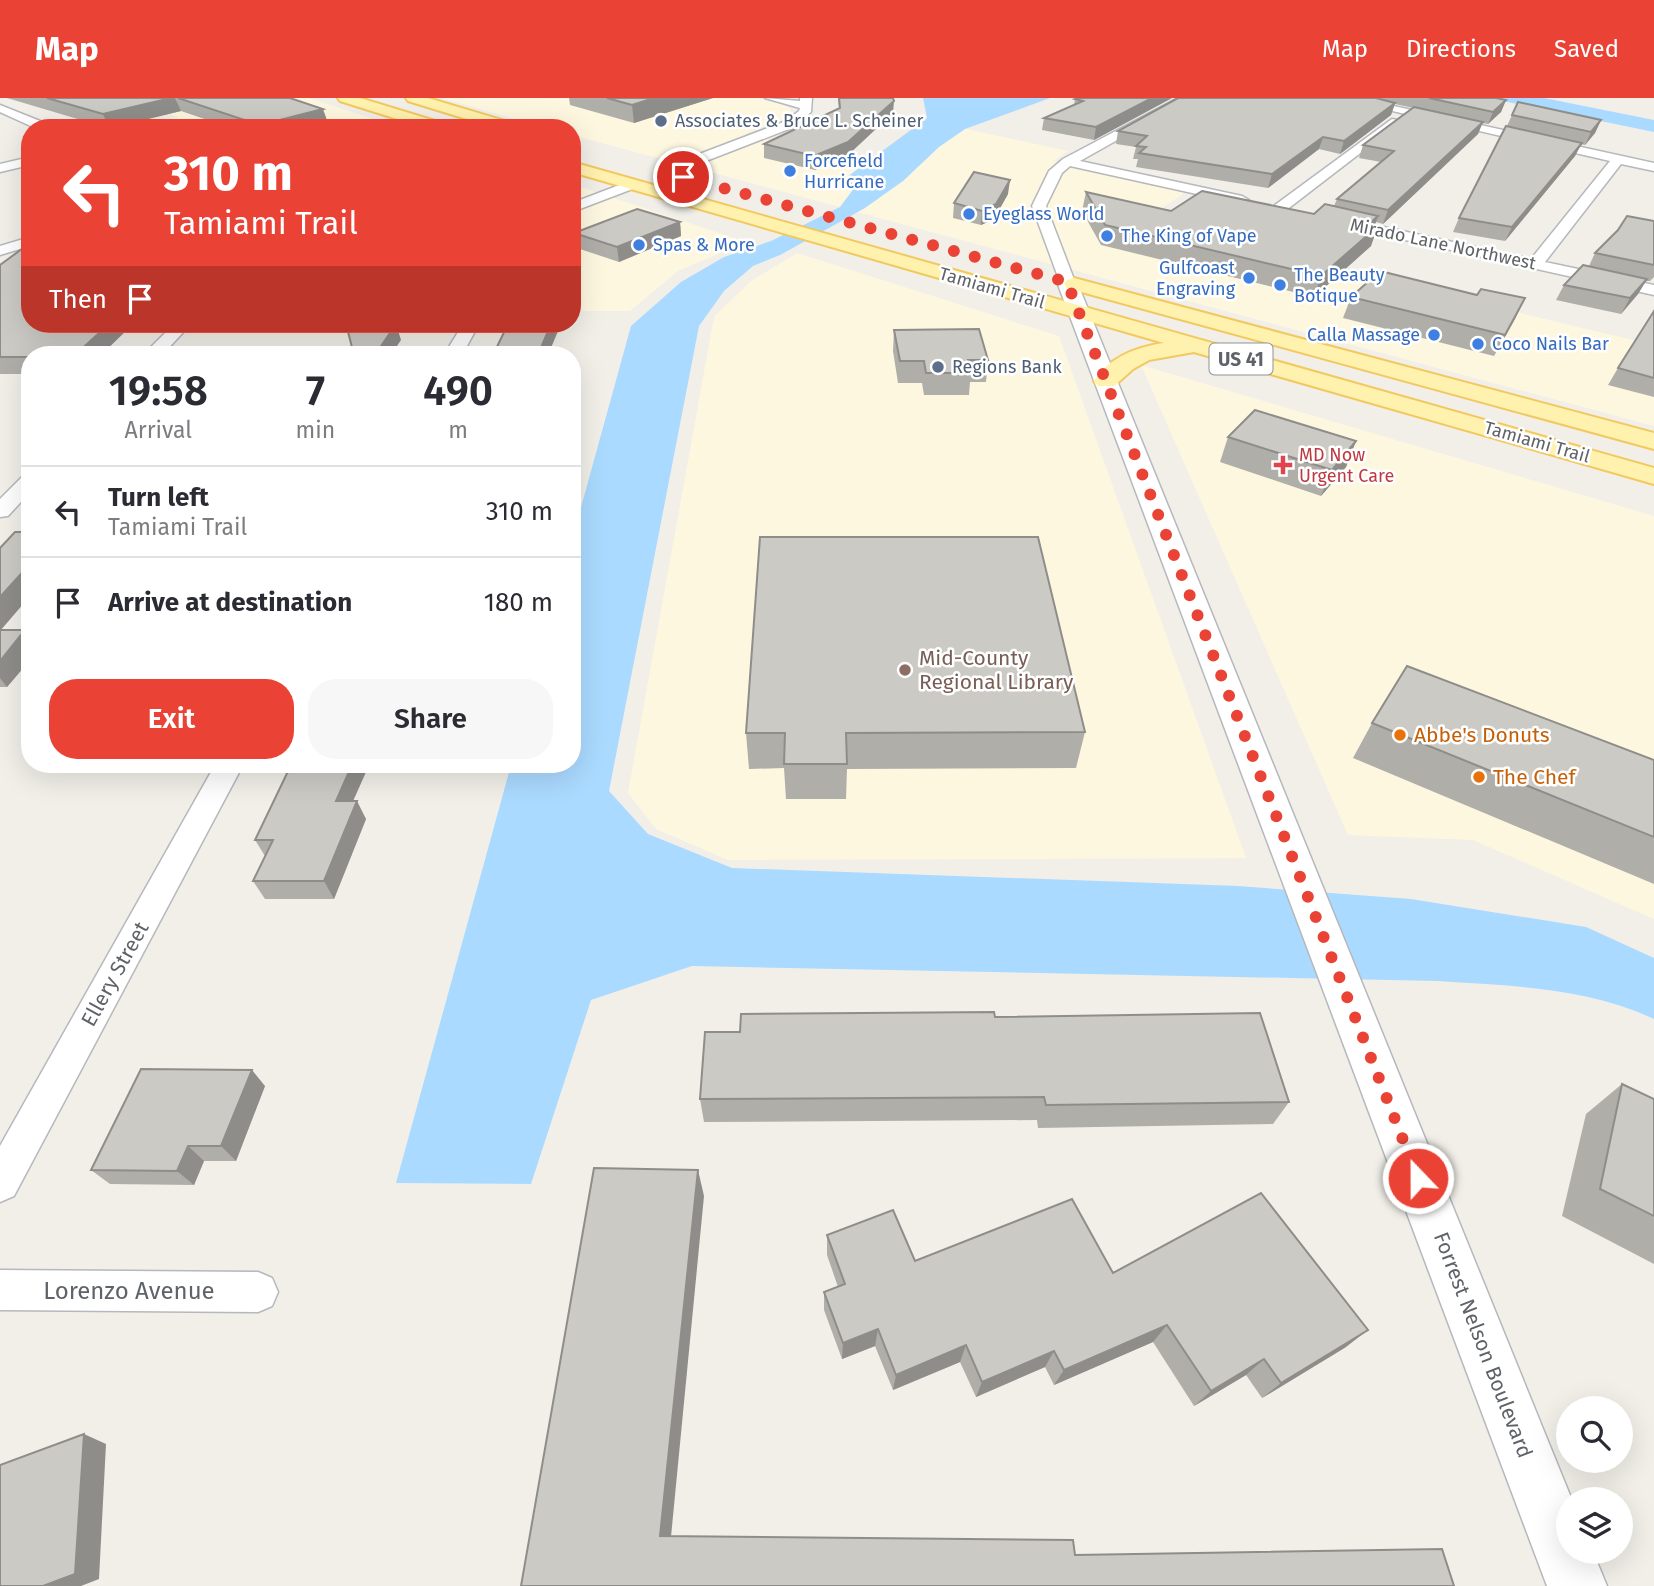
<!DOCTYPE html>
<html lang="en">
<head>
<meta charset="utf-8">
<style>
	body { margin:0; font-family:"Fira Sans",sans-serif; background:#f7f7f7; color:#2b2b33; height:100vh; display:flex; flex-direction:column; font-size:26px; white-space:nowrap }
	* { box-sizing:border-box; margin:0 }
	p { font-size:23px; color:#7c7c81 }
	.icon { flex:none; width:38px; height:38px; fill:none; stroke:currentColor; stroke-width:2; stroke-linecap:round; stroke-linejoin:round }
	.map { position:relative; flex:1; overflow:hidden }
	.details { position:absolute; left:21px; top:248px; width:560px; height:427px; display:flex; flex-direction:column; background:#fff; border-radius:28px; box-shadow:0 7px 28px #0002 }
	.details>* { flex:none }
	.hud { position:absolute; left:21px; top:21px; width:560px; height:214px; border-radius:28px; box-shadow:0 7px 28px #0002; background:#ea4335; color:#fff; overflow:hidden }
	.controls { position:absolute; left:1556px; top:1298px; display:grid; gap:14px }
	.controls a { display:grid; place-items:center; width:77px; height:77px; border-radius:50%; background:#fff; box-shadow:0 7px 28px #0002; font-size:35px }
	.pin { position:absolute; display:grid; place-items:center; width:60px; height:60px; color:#fff; margin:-30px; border:4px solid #fff; border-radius:50%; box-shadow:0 2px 7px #0007 }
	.me { position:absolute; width:77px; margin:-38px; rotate:338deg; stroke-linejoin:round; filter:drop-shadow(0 0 5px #0008) }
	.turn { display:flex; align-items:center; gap:24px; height:147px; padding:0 28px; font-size:32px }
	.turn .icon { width:91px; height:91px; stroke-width:2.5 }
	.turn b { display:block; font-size:49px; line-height:60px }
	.then { display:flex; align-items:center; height:66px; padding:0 28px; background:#0003; gap:14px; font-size:26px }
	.eta { display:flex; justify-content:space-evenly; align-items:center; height:119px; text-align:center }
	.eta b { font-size:42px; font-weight:600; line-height:49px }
	.cta { display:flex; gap:14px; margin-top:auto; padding:14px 28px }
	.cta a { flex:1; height:80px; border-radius:28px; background:#ea4335; color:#fff; font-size:28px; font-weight:600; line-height:80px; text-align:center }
	.cta a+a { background:#f7f7f7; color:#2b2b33 }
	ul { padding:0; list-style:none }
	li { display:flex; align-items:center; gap:21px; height:91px; padding:0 28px; border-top:2px solid #e1e1e2 }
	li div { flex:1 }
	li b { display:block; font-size:26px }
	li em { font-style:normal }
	header { display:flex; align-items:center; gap:42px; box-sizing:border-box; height:98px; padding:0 35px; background:#ea4335; color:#fff }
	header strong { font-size:33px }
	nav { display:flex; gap:38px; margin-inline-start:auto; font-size:24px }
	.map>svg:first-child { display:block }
</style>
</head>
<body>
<header>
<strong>Map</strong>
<nav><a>Map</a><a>Directions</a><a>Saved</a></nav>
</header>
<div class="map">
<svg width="1654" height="1488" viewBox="0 0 1654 1488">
	<rect width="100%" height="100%" fill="#f1efe8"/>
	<g fill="#fef7e0">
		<path d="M 126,0 L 309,0 L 400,30 L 133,30 L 178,19 Z"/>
		<path d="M 442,0 L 757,0 L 781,6 L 791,11 L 785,20 L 744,36 L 864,65 L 847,79 L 852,93 L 840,109 L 572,37 L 572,30 L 545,30 Z"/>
		<path d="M 966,31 L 1068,53 L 1053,63 L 1186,94 L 1140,124 L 1654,247 L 1654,328 L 857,114 L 903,83 L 939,49 Z"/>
		<path d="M 572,86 L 746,144 L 678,173 L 630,213 L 572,213 Z"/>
		<path d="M 797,155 L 1059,238 L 1246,760 L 728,762 L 656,731 L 628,695 L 714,219 L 751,183 Z"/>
		<path d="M 1141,267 L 1654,418 L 1654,821 L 1473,742 L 1348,737 Z"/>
	</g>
	<g fill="#aadaff">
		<path d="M 923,0 L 1050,0 L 965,31 L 939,49 L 903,83 L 865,110 L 780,157 L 753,168 L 724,193 L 699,228 L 609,693 L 648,736 L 732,770 L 1238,788 L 1411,801 L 1586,829 L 1654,860 L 1654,921 C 1587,889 1510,888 1438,883 L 692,868 L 591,902 L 531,1086 L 396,1085 L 511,667 L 572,667 L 572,442 L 631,228 L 681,184 L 724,159 L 771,143 L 840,109 L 852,93 L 847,79 L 927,20 Z"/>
		<path d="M 1488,0 L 1544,0 L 1654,22 L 1654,34 Z"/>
	</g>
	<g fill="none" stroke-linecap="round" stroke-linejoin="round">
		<defs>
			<g id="minor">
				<path d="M 765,0 L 800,3 L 800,0 L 812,0 L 811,14 L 794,29 L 670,77 L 660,77 L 660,71 L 786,23 L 799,13 L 800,10 Z"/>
				<path d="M 1178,0 L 1192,0 L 1080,63 L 1242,98 L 1249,102 L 1242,106 L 1070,68 L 1062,75 L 1046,108 L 1075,184 L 1073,187 L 1061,187 L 1032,108 L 1049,73 L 1063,61 Z"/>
				<path d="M 1336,0 L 1357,0 L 1654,65 L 1654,73 L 1621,66 L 1545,164 L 1654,187 L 1654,197 L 1333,126 L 1331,123 L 1338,119 L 1531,161 L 1610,63 Z"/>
				<path d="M 0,7 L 50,27 L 52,30 L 35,30 L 0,14 Z"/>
				<path d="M 1392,21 L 1402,23 L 1285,113 L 1275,113 L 1275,107 Z"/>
				<path d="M 30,59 L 30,67 L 0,74 L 0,66 Z"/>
				<path d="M 630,83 L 637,87 L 635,90 L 572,114 L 572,105 Z"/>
				<path d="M 30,139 L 30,148 L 0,157 L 0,148 Z"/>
				<path d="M 174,226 L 191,226 L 162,257 L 143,257 Z"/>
				<path d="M 463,226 L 479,226 L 462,257 L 444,257 Z"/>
				<path d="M 30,376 L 30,394 L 8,418 L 0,419 L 0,401 L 23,378 Z"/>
				<path d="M 215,667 L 243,667 L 14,1098 L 0,1104 L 0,1048 Z"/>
				<path d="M 0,1172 L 258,1174 L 272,1180 L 278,1194 L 272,1208 L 258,1214 L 0,1212 Z"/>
			</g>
			<path id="tertiary" d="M 1067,178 L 1077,184 L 1572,1402 L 1568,1402 L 1568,1454 L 1593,1454 L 1607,1488 L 1547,1488 L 1057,184 Z"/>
			<g id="primary">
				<path d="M 338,0 L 360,0 L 445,26 L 448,29 L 426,30 L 340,3 Z"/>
				<path d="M 406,0 L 428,0 L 518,27 L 521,30 L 496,30 L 408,3 Z"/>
				<path d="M 572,64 L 1654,370 L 1654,386 L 1194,254 L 1149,262 L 1133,271 L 1114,288 L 1098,288 L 1094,283 C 1110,259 1136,249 1164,245 L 572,74 Z"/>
				<path d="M 1074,180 L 1654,335 L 1654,351 L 1067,190 L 1064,186 L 1067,182 Z"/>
			</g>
		</defs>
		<use href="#minor" stroke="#b5b8bc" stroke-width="3"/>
		<use href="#tertiary" stroke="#b5b8bc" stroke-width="3"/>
		<use href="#primary" stroke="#f2c960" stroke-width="4"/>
		<use href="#minor" fill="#fff" fill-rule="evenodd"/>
		<use href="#tertiary" fill="#fff" fill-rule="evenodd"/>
		<use href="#primary" fill="#fff2af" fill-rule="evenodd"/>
	</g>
	<g fill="#afaea9">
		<path d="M 7,0 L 290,0 L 328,25 L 323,26 L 335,30 L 231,30 L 181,13 L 108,30 Z"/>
		<path d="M 569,0 L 713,0 L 634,25 L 570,7 Z"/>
		<path d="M 838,0 L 893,0 L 893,15 L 848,57 L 815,72 L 764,60 L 764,46 L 839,11 Z"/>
		<path d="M 1172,0 L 1094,42 L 1042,32 L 1044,20 L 1074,7 L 1075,1 Z"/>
		<path d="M 1178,0 L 1496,0 L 1506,2 L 1501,14 L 1488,26 L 1482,25 L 1478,36 L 1383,126 L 1376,124 L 1371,148 L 1314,199 L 1101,147 L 1082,113 L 1086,94 L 1171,113 L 1314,116 L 1334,108 L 1337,101 L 1381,64 L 1359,60 L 1363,47 L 1413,10 L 1395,6 L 1391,17 L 1340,56 L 1319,51 L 1268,90 L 1136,69 L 1138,61 L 1133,61 L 1136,49 L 1116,46 L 1118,33 Z"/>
		<path d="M 1512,17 L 1601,22 L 1595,35 L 1585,47 L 1581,46 L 1575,58 L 1505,143 L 1453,134 L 1459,120 L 1507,28 Z"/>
		<path d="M 1008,96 L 994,121 L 981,127 L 953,120 L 954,105 Z"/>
		<path d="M 1654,123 L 1654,179 L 1650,183 L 1646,183 L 1638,196 L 1621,216 L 1556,202 L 1564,187 L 1589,168 L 1595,155 L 1618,132 Z"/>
		<path d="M 680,124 L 681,138 L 619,164 L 577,150 L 574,135 Z"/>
		<path d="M 0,167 L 30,226 L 133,226 L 101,257 L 30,257 L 30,276 L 0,276 Z"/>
		<path d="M 1477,197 L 1525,200 L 1494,258 L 1343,220 L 1351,199 Z"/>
		<path d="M 1654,213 L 1654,299 L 1608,287 L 1618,270 Z"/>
		<path d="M 894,232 L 988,262 L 986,284 L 970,284 L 969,297 L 924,297 L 922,285 L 898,285 L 893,253 Z"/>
		<path d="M 1228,339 L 1356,343 L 1346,369 L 1321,398 L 1220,364 Z"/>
		<path d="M 30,434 L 30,498 L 0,532 L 25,532 L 30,538 L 30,562 L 7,589 L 0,589 L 0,450 Z"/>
		<path d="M 1372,625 L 1654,662 L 1654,786 L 1353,660 Z"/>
		<path d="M 1085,634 L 1076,670 L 847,671 L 846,701 L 786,701 L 784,670 L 749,671 L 746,635 Z"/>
		<path d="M 369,667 L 353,703 L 366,721 L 334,801 L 265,801 L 253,783 L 265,758 L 255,742 Z"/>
		<path d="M 995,919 L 1289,1004 L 1273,1026 L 1038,1030 L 1037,1022 L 704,1024 L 700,1001 L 740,934 Z"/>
		<path d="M 1622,986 L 1654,1001 L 1654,1166 L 1562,1118 L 1586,1016 Z"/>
		<path d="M 265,988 L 236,1063 L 204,1063 L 194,1087 L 110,1086 L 91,1072 Z"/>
		<path d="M 827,1137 L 915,1163 L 1113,1175 L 1346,1249 L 1262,1300 L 1246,1277 L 1194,1308 L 1153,1244 L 1054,1287 L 1045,1269 L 976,1299 L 960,1264 L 893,1292 L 875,1248 L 842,1261 L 824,1212 L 824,1194 L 838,1189 L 827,1157 Z"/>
	</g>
	<g fill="#8f8d8a">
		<path d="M 171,0 L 175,0 L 181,13 L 112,30 L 109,30 L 103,16 Z"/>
		<path d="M 654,0 L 713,0 L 634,25 L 632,7 Z"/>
		<path d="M 1152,0 L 1172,0 L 1094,42 L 1096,29 Z"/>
		<path d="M 1506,2 L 1501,14 L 1488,26 L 1493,14 Z"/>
		<path d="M 894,3 L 893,15 L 848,57 L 815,72 L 814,58 Z"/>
		<path d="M 1395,5 L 1391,17 L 1340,56 L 1344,43 Z"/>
		<path d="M 323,11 L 328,25 L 309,30 L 261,30 L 260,27 Z"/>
		<path d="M 1601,22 L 1595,35 L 1585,47 L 1591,34 Z"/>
		<path d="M 1483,24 L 1478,36 L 1383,126 L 1388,112 Z"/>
		<path d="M 1323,39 L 1319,51 L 1268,90 L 1272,76 Z"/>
		<path d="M 1582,45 L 1575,58 L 1505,143 L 1512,129 Z"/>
		<path d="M 1010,82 L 1008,96 L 994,121 L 981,127 L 982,113 Z"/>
		<path d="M 1378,118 L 1373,133 L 1378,128 L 1371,148 L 1314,199 L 1321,178 Z"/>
		<path d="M 680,124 L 681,138 L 619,164 L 617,149 Z"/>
		<path d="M 1647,181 L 1638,196 L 1621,216 L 1630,200 Z"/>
		<path d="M 1525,200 L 1515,221 L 1494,258 L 1505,237 Z"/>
		<path d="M 109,226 L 133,226 L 101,257 L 75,257 Z"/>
		<path d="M 396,226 L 401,242 L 391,257 L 375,257 Z"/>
		<path d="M 551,226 L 561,226 L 548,257 L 538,257 Z"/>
		<path d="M 1356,343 L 1346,369 L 1321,398 L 1332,372 Z"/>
		<path d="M 30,466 L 30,498 L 0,533 L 0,499 Z"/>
		<path d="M 25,532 L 30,538 L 30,562 L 7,589 L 0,580 L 0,563 Z"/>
		<path d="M 352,667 L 369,667 L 345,721 L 336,703 Z"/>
		<path d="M 357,703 L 366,721 L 334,801 L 324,783 Z"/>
		<path d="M 252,972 L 265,988 L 236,1063 L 221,1048 Z"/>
		<path d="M 188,1048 L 204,1063 L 194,1087 L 177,1073 Z"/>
		<path d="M 698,1072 L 704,1098 L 670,1449 L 660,1438 Z"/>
		<path d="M 1167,1227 L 1153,1244 L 1054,1287 L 1064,1272 Z"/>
		<path d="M 878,1231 L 875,1248 L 842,1261 L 843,1245 Z"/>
		<path d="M 1368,1232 L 1346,1249 L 1262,1300 L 1281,1285 Z"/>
		<path d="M 966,1247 L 960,1264 L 893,1292 L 896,1277 Z"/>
		<path d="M 1054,1253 L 1045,1269 L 976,1299 L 982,1284 Z"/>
		<path d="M 1264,1261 L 1246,1277 L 1194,1308 L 1211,1293 Z"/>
		<path d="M 84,1336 L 106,1346 L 99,1481 L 81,1488 L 43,1488 Z"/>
	</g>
	<g fill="#cccac5" stroke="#8f8d8a" stroke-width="2">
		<path d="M 47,0 L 171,0 L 103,16 Z"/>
		<path d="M 178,0 L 290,0 L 323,11 L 260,27 Z"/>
		<path d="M 607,0 L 654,0 L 632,7 Z"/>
		<path d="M 839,0 L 893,0 L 894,3 L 848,44 L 814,58 L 764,46 L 840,10 Z"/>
		<path d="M 1078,0 L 1152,0 L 1096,29 L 1044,20 L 1083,3 L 1075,1 Z"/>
		<path d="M 1178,0 L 1376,0 L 1395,5 L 1344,43 L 1323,39 L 1272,76 L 1139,55 L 1146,49 L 1136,48 L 1147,38 L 1118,33 Z"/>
		<path d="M 1429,0 L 1496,0 L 1506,2 L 1493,14 Z"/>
		<path d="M 1518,4 L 1601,22 L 1591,34 L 1512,17 Z"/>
		<path d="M 1414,9 L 1483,24 L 1388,112 L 1337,101 L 1394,53 L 1363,47 Z"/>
		<path d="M 319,25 L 335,30 L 301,30 Z"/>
		<path d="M 1506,28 L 1582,45 L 1512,129 L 1459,120 Z"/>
		<path d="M 974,74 L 1010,82 L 996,106 L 982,113 L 954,105 Z"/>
		<path d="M 1202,93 L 1314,116 L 1325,106 L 1378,118 L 1369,126 L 1378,128 L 1321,178 L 1105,127 L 1086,94 L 1171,113 Z"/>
		<path d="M 637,111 L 680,124 L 617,149 L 574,135 Z"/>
		<path d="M 1627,118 L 1654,123 L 1654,167 L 1595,155 L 1618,132 Z"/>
		<path d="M 30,145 L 30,226 L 109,226 L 75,257 L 30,257 L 30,259 L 0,259 L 0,167 Z"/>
		<path d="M 1583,167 L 1647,181 L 1630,200 L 1564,187 Z"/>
		<path d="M 1380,173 L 1477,197 L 1481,191 L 1525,200 L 1505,237 L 1351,199 Z"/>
		<path d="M 1654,213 L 1654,280 L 1618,270 Z"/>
		<path d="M 346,226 L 396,226 L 375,257 L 323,257 L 354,257 Z"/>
		<path d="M 508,226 L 551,226 L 538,257 L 493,257 Z"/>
		<path d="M 979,231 L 988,262 L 968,262 L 971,275 L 926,275 L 924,263 L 900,263 L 894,232 Z"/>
		<path d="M 1255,312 L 1356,343 L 1332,372 L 1228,339 Z"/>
		<path d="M 15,434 L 30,434 L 30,466 L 0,499 L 0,450 Z"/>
		<path d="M 760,439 L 1038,439 L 1085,634 L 846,635 L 847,666 L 784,666 L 785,635 L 746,635 Z"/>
		<path d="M 0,532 L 25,532 L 0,563 Z"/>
		<path d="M 1407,568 L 1654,662 L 1654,739 L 1372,625 Z"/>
		<path d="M 291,667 L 352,667 L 336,703 L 357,703 L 324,783 L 253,783 L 273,742 L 255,742 Z"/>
		<path d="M 994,914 L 995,919 L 1260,915 L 1289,1004 L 1046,1007 L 1044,999 L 700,1001 L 705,934 L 740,934 L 741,916 Z"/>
		<path d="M 141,971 L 252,972 L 221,1048 L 188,1048 L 177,1073 L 91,1072 Z"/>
		<path d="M 1622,986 L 1654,1001 L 1654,1118 L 1600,1091 Z"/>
		<path d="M 594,1070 L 698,1072 L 660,1438 L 1073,1442 L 1075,1457 L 1442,1451 L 1454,1488 L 521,1488 Z"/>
		<path d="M 1261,1095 L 1368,1232 L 1281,1285 L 1264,1261 L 1211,1293 L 1167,1227 L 1064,1272 L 1054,1253 L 982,1284 L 966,1247 L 896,1277 L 878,1231 L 843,1245 L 824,1194 L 845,1186 L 827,1137 L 893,1112 L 915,1163 L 1072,1101 L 1113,1175 Z"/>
		<path d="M 84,1336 L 75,1476 L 43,1488 L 0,1488 L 0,1367 Z"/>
	</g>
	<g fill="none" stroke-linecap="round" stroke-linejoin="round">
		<path stroke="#ea4335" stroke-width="12" stroke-dasharray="0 21.6" d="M 683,79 L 1067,184 L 1418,1080"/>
	</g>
	<g fill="#5c6f8a" stroke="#fff" stroke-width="2.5">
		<circle cx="661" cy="23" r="7"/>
		<circle cx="938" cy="269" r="7"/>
	</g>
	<g fill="#3f7fe0" stroke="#fff" stroke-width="2.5">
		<circle cx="790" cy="73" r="7"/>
		<circle cx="969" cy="116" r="7"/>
		<circle cx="1107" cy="138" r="7"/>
		<circle cx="639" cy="147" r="7"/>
		<circle cx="1249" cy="180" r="7"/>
		<circle cx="1280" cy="187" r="7"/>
		<circle cx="1434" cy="237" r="7"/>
		<circle cx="1478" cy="246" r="7"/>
	</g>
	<path fill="#e0444e" stroke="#fff" stroke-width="2.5" d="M1279.5 356.5h7v7h7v7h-7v7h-7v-7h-7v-7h7z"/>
	<circle fill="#8d6e63" stroke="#fff" stroke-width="2.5" cx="905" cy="572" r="7"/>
	<g fill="#e8710a" stroke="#fff" stroke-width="2.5">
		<circle cx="1400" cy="637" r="7"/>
		<circle cx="1479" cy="679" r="7"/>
	</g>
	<g text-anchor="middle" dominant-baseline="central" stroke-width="5" stroke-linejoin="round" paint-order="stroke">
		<g font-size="18" fill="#4e5e75" stroke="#fff" text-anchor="start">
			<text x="675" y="23">Associates &amp; Bruce L. Scheiner</text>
			<text x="952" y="269">Regions Bank</text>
		</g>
		<g font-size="18" fill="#366cbe" stroke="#fff" text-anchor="start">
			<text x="804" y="63">Forcefield<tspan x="804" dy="21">Hurricane</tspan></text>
			<text x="983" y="116">Eyeglass World</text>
			<text x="1121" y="138">The King of Vape</text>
			<text x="653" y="147">Spas &amp; More</text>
			<text x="1235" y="170" text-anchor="end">Gulfcoast<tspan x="1235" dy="21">Engraving</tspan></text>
			<text x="1294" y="177">The Beauty<tspan x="1294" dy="21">Botique</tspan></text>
			<text x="1420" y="237" text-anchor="end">Calla Massage</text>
			<text x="1492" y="246">Coco Nails Bar</text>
		</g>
		<g font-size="18" fill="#5f6368" stroke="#fff">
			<text transform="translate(1443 146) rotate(12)">Mirado Lane Northwest</text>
			<text transform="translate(992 190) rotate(16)">Tamiami Trail</text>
			<text transform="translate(1537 344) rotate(16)">Tamiami Trail</text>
		</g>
		<g font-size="18" fill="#be3a42" stroke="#fff" text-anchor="start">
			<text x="1299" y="357">MD Now<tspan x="1299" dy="21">Urgent Care</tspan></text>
		</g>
		<rect fill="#fff" stroke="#8f9295" stroke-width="2" x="1209.5" y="245.5" width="63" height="31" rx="5"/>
		<g font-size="19" font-weight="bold" fill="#5f6368">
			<text x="1241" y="261">US 41</text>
		</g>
		<g font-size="21" fill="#785e54" stroke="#fff" text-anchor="start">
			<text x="919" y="560">Mid-County<tspan x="919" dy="24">Regional Library</tspan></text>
		</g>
		<g font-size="21" fill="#c56008" stroke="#fff" text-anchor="start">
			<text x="1414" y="637">Abbe's Donuts</text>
			<text x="1493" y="679">The Chef</text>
		</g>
		<g font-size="21" fill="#5f6368" stroke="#fff">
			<text transform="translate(115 876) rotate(-61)">Ellery Street</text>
			<text transform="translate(1483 1247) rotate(69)">Forrest Nelson Boulevard</text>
		</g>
		<g font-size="24" fill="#5f6368" stroke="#fff">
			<text x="129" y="1193">Lorenzo Avenue</text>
		</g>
	</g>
</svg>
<div class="controls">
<a><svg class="icon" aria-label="search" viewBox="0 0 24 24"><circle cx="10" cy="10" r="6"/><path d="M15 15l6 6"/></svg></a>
<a><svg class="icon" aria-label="layers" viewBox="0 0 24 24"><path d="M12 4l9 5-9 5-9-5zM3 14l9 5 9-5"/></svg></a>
</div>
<div class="pin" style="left:683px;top:79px;background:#d93025"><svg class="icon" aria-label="arrive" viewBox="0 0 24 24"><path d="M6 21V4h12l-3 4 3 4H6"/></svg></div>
<svg class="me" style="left:1418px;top:1080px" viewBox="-20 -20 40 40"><circle r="17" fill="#ea4335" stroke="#fff" stroke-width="3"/><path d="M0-11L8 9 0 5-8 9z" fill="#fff"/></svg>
<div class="hud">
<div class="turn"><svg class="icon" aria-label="left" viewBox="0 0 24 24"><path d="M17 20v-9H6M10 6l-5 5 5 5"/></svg><div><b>310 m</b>Tamiami Trail</div></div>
<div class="then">Then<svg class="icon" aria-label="arrive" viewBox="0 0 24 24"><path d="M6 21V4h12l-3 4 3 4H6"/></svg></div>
</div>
<section class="details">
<div class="eta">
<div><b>19:58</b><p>Arrival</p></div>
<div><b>7</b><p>min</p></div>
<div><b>490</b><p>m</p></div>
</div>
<ul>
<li><svg class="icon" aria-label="left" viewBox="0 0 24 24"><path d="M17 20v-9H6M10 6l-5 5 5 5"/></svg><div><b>Turn left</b><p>Tamiami Trail</p></div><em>310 m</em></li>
<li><svg class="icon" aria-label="arrive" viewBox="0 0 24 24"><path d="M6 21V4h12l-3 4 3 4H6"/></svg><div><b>Arrive at destination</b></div><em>180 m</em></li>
</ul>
<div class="cta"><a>Exit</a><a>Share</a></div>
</section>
</div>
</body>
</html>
